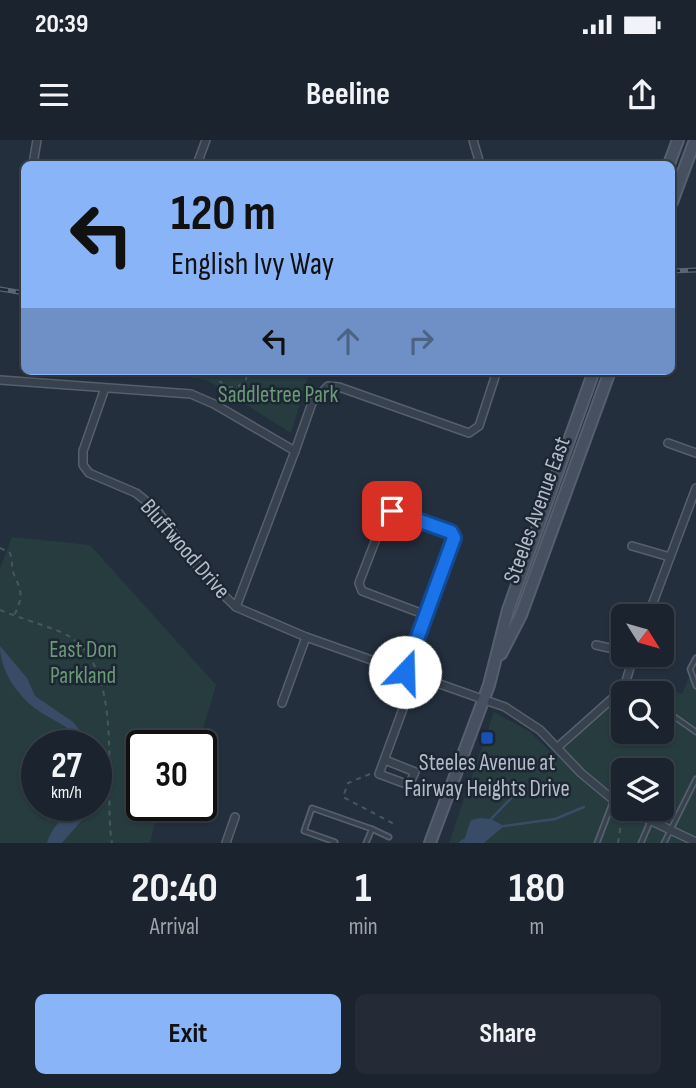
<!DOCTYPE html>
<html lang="en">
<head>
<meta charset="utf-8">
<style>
	body { margin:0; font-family:"Sofia Sans Condensed",sans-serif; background:#242b36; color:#f1f3f6; height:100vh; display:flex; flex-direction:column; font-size:26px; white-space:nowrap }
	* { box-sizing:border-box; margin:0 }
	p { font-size:23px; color:#a0a4aa }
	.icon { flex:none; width:38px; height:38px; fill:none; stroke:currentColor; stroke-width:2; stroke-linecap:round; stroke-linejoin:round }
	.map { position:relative; height:703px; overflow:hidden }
	.side { display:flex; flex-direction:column; background:#1b232e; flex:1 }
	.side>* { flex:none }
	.hud { position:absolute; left:21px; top:21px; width:654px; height:214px; border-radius:10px; box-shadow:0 2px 5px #0004,0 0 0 2px #39404a; background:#8ab4f8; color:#111; overflow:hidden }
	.needle { width:46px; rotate:127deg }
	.tools { position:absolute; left:611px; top:464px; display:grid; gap:14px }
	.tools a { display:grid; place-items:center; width:63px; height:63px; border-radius:10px; background:#1b232e; box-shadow:0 2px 5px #0004,0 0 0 2px #39404a; font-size:35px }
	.speed { position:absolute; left:21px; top:590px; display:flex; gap:14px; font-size:35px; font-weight:700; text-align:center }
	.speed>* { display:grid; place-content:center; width:91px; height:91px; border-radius:50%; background:#1b232e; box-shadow:0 2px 5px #0004,0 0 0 2px #39404a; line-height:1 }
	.speed small { font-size:18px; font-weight:400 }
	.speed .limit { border:4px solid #111; border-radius:10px; background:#fff; color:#111 }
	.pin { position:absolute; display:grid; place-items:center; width:60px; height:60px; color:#fff; margin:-30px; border-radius:14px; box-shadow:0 4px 10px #0006 }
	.me { position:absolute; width:77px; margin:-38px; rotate:21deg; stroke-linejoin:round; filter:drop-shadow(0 0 5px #0008) }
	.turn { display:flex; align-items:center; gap:24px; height:147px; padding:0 35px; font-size:32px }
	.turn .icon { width:91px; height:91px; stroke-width:2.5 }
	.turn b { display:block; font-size:49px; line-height:60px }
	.lanes { display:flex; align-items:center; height:66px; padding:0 35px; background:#0003; justify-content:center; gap:35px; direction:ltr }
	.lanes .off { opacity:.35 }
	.eta { display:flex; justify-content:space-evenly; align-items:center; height:119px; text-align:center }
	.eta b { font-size:42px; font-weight:700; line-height:49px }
	.primary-button { display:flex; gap:14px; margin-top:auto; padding:14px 35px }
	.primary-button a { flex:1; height:80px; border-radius:10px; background:#8ab4f8; color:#111; font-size:28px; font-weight:700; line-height:80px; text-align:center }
	.primary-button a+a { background:#242b36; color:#f1f3f6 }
	.status { display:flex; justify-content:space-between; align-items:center; height:49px; padding:0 35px; background:#1b232e; direction:ltr }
	.status svg { height:19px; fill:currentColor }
	header { display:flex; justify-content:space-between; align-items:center; height:91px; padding:0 35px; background:#1b232e; font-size:32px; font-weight:700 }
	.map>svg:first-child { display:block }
</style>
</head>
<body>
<div class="status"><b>20:39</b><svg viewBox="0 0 49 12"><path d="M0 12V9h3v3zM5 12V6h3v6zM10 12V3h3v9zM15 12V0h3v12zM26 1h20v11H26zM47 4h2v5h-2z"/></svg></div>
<header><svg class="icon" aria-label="menu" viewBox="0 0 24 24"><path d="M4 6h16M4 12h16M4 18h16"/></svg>Beeline<svg class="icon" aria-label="share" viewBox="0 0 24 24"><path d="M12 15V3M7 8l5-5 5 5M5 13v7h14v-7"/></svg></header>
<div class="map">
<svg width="696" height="703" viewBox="0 0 696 703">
	<rect width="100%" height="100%" fill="#242f3e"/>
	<g fill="#263c3f" fill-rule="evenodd">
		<path d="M 186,231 L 310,231 L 291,293 L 207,240 L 186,237 Z"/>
		<path d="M 12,397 L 90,405 L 216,545 L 198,605 L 142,606 L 142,665 L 159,665 L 150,703 L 0,703 L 0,428 ZM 37,606 L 96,606 L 96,665 L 37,665 Z"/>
		<path d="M 696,520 L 696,703 L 449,703 L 494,572 L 530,592 L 556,617 L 624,551 L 632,539 L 682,554 ZM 623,553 L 662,553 L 662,592 L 623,592 ZM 623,630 L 662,630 L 662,668 L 623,668 Z"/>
	</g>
	<g fill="#394c67">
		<path d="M 0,506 L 27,538 L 35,556 L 73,582 L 92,605 L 81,605 C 73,586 54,582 39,571 C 18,557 0,531 0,506 Z"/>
		<path d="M 96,612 L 104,632 L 96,661 Z"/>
		<path d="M 82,665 L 95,665 L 62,703 L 47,703 C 51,687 68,671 82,665 Z"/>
		<path d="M 481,678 L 491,679 L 504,686 L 484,703 L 463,703 L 471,680 Z"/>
	</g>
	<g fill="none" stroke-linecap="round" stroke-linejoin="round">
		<g stroke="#394c67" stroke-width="2.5">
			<path d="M 491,679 L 517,652"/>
			<path d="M 504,686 L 555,679 L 584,667"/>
			<path d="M 460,703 L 464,700"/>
		</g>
		<defs>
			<g id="service">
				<path d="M 696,518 L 690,529 L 696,546"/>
				<path d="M 662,568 L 696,592"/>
				<path d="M 335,702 L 304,691 L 312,668 L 372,689"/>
				<path d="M 366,703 L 372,689 L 389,697"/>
				<path d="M 597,703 L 613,661"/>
				<path d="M 641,703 L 650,682"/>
				<path d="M 664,703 L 696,639"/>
			</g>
			<g id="minor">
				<path d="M 473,0 L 480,24"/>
				<path d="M 33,24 L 37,0"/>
				<path d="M 197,24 L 206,0"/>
				<path d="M 0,240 L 191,254 L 214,264 L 295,311 L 236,467"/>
				<path d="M 105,248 L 83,311 L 83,325 L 89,333 L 136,353 L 156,369 L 208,440 L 236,467 L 306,497 L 505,567 L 540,590 L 581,633 L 623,668"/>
				<path d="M 668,303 L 696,313"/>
				<path d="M 295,311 L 312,263 L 328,246 L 339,247 L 469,293 L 479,286 L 495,237"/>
				<path d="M 632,406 L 670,417"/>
				<path d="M 648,476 L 696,348"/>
				<path d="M 596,505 L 623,511"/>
				<path d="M 405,532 C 421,488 438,443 454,398 L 451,392 L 392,371 L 386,373 L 359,443 L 362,451 L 426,475"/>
				<path d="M 282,563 L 306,497"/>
				<path d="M 559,606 L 624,548 L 634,514"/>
				<path d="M 385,620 L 415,632 L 409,645 L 379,634 L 415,536"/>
				<path d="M 624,668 L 696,702"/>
				<path d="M 226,703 L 235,677"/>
			</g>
			<g id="secondary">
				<path d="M 669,24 L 678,0"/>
				<path d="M 672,62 L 695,0"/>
				<path d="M 501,514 L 521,475 L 610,231"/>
				<path d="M 430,703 L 489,545 L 508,470 L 594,231"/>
			</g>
		</defs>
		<use href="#service" stroke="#565f6c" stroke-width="7"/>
		<use href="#minor" stroke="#565f6c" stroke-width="10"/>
		<use href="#secondary" stroke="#565f6c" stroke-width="14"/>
		<g stroke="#44595c" stroke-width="2" stroke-dasharray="5 5" stroke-linecap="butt">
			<path d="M 219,231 L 220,241 L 225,247"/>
			<path d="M 248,237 L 253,231"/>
			<path d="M 221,254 L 226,248 L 239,246 L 246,240 L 247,231"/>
			<path d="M 0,408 L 10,413 C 13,421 11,430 15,437 C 23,454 22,458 14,476"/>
			<path d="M 0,470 C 20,478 41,484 61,492 C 129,522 102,646 112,703"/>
			<path d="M 418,624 L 437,631"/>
			<path d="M 370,634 L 348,643 L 343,657 L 396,685"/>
			<path d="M 618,703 L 622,677"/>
		</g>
		<use href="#service" stroke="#38414e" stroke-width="3.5"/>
		<use href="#minor" stroke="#38414e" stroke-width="7"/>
		<use href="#secondary" stroke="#465061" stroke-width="10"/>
		<defs>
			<g id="rail">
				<path d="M 672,131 L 696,130"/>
				<path d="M 0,149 L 24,153"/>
			</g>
		</defs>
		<use href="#rail" stroke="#5a6575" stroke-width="5"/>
		<use href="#rail" stroke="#1d2633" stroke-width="2.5" stroke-dasharray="8" stroke-linecap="butt"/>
	</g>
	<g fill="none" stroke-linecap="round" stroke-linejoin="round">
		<defs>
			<path id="route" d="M 392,371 L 451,392 L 454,398 L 405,532"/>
		</defs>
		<use href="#route" stroke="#114b97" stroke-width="18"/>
		<use href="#route" stroke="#1a73e8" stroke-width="12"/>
	</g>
	<rect fill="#1a4fb4" stroke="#1d2633" stroke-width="2.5" x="480" y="591" width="14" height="14" rx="3.5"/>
	<g text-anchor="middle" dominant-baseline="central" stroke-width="5" stroke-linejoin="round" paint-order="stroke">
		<g font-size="23" fill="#6b9a76" stroke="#1d2633">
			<text x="278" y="255">Saddletree Park</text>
			<text x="83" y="510">East Don<tspan x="83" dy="26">Parkland</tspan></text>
		</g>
		<g font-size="23" fill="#b4bcc9" stroke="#1d2633">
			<text transform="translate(537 370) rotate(-70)">Steeles Avenue East</text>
			<text transform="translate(185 409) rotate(49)">Bluffwood Drive</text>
		</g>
		<g font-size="23" fill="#b4bcc9" stroke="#1d2633">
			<text x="487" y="623">Steeles Avenue at<tspan x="487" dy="26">Fairway Heights Drive</tspan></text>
		</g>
	</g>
</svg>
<div class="tools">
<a><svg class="needle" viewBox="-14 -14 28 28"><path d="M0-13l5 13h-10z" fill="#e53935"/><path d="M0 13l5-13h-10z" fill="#a0a4aa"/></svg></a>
<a><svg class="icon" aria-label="search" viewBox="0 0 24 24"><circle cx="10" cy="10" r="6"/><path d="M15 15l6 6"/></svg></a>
<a><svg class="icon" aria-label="layers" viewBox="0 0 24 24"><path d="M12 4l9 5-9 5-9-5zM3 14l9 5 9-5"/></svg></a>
</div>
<div class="speed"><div>27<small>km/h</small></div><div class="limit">30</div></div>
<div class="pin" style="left:392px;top:371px;background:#d93025"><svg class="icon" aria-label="arrive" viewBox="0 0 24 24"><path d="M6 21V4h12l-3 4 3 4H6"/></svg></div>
<svg class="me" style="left:405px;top:532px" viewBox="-20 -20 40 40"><circle r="19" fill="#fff"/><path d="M0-13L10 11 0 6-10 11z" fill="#1a73e8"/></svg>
<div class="hud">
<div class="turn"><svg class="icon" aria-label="left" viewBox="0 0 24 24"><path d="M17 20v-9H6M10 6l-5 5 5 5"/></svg><div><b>120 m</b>English Ivy Way</div></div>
<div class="lanes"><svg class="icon" aria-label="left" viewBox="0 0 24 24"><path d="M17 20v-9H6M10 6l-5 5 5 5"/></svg><svg class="icon off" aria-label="ahead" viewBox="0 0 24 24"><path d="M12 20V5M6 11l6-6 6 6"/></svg><svg class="icon off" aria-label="right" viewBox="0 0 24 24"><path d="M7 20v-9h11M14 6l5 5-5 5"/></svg></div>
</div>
</div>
<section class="side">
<div class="eta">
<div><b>20:40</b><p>Arrival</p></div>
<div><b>1</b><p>min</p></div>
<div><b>180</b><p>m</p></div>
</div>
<div class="primary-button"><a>Exit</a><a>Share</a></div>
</section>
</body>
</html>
